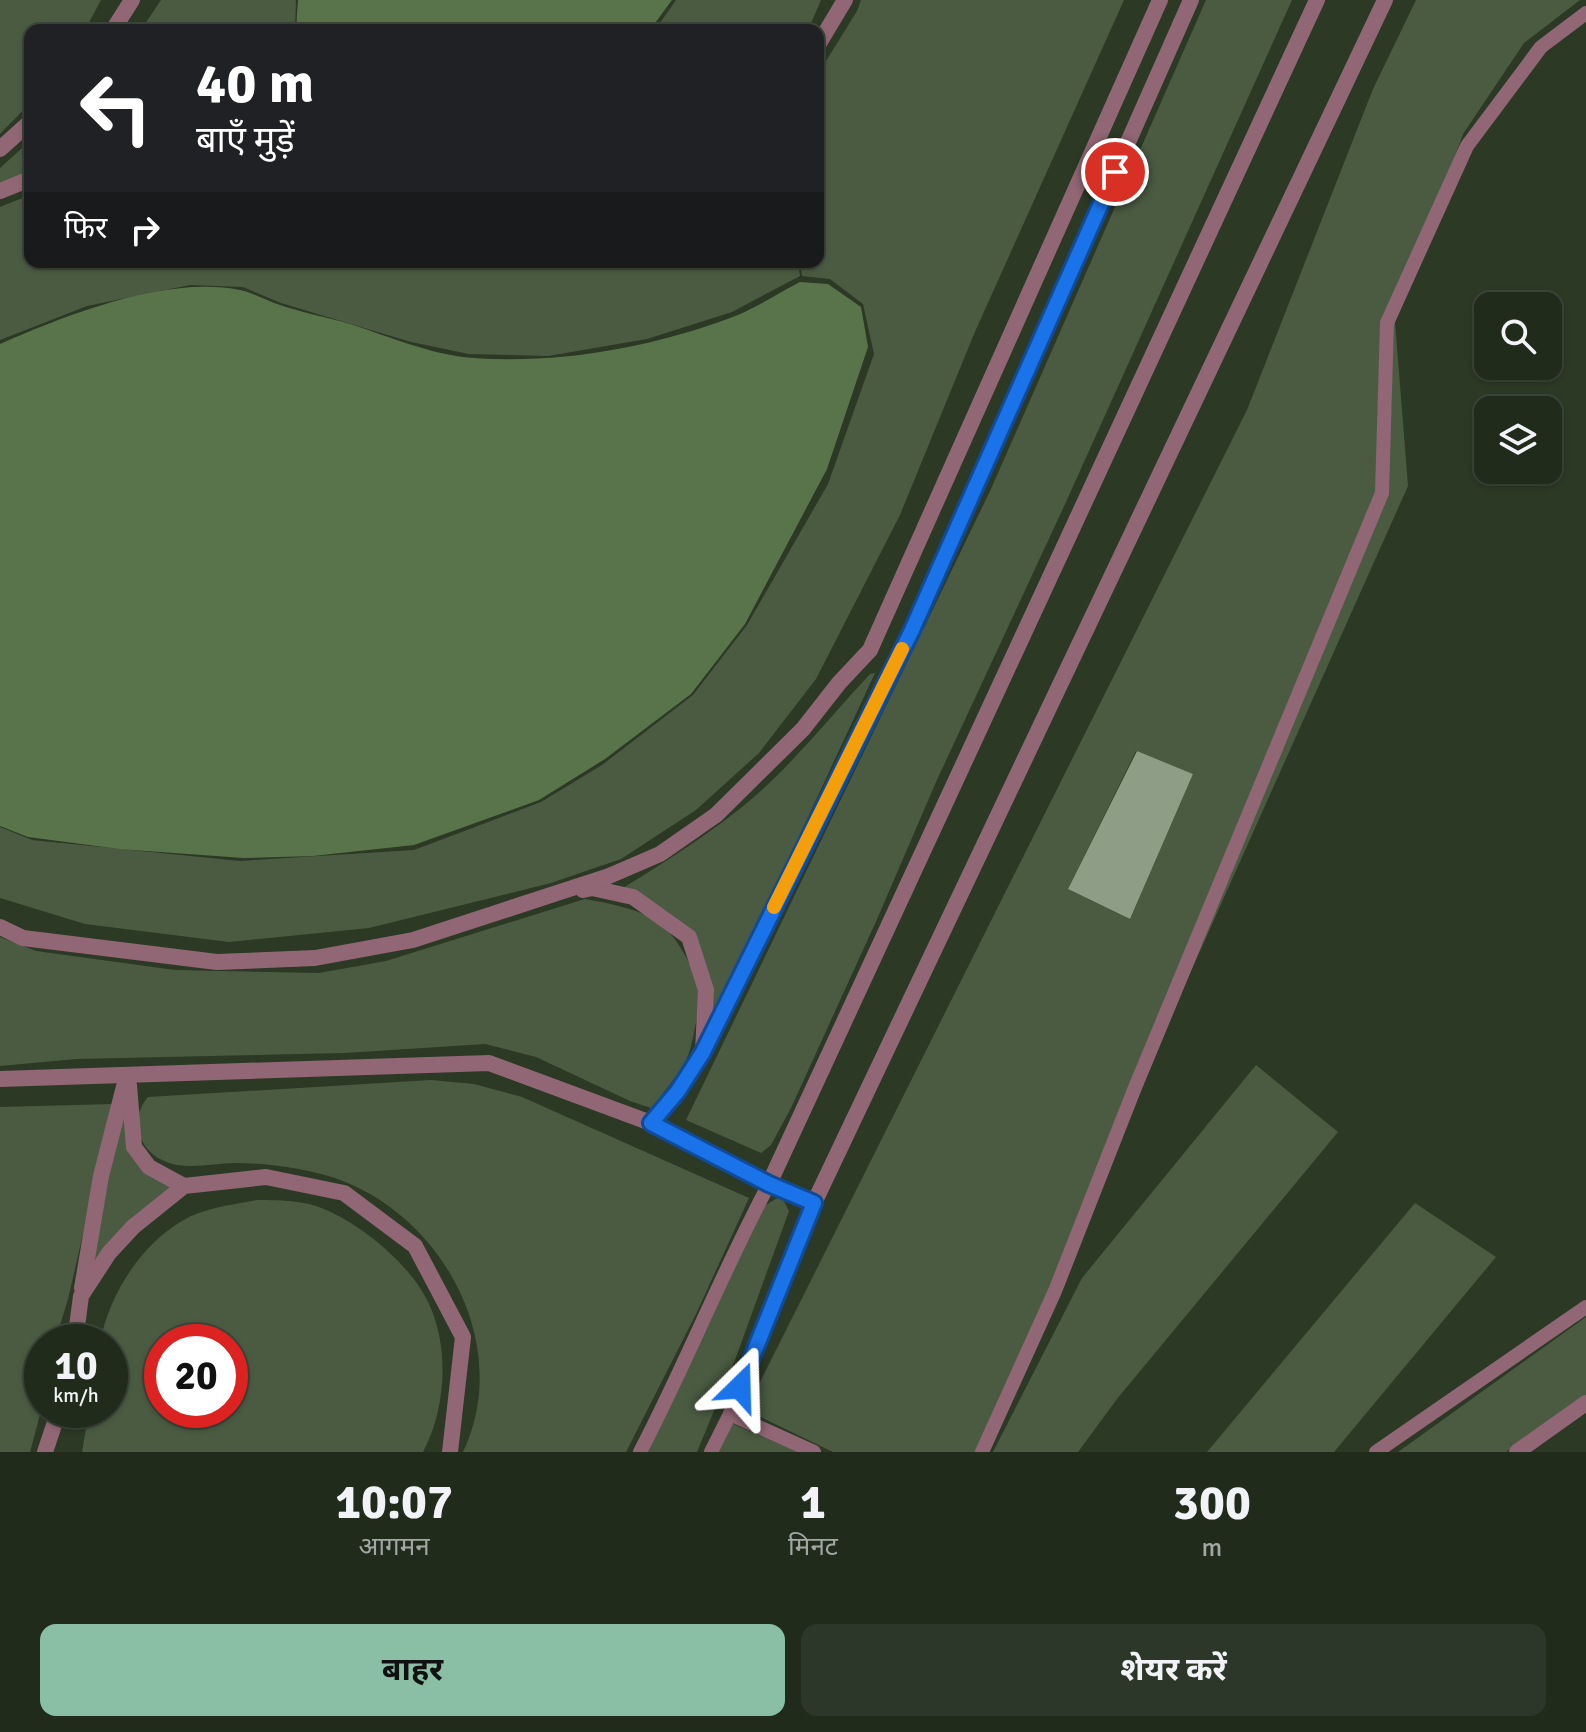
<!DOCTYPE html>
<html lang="hi">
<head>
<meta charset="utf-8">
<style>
	body { margin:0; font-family:Signika,"Noto Sans Devanagari",sans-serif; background:#2d3729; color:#f1f3f6; height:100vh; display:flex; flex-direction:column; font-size:30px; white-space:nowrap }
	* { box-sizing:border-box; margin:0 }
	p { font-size:26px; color:#a2a7a3 }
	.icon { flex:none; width:44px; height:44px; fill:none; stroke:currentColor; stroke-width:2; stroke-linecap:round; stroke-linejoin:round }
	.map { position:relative; height:1452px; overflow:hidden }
	.drawer { display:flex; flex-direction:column; background:#212b1c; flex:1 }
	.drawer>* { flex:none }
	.guide { position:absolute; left:24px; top:24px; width:800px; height:244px; border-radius:16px; box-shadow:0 2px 6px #0004,0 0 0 2px #3e473b; background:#202124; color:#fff; overflow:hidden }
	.fabs { position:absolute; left:1474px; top:292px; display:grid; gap:16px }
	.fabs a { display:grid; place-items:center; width:88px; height:88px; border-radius:16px; background:#212b1c; box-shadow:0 2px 6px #0004,0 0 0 2px #3e473b; font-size:40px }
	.speed { position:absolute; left:24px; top:1324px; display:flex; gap:16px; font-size:40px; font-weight:700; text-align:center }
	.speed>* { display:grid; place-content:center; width:104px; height:104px; border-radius:50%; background:#212b1c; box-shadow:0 2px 6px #0004,0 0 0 2px #3e473b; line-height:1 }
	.speed small { font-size:20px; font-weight:400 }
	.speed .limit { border:12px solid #d22; background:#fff; color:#111 }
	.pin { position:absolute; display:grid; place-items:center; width:68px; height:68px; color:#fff; margin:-34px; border:4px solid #fff; border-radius:50%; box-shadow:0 2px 8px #0007 }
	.me { position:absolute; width:88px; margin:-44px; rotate:22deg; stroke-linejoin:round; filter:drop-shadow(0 0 6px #0008) }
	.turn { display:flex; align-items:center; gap:28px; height:168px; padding:0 40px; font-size:36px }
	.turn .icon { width:104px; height:104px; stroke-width:2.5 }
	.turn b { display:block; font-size:56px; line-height:68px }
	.then { display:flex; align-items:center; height:76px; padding:0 40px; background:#0003; gap:16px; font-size:30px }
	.eta { display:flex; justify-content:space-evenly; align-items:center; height:136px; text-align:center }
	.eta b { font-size:48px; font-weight:700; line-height:56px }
	.button { display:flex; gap:16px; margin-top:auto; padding:16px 40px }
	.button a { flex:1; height:92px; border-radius:16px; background:#8abfa5; color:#111; font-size:32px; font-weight:700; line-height:92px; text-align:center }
	.button a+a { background:#2d3729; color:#f1f3f6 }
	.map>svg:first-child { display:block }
</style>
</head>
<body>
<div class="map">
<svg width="1586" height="1452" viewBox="0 0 1586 1452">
	<rect width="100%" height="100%" fill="#2c3925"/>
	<g fill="#4b5b42" fill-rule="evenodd">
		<path d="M 0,0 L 101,0 L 85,30 L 30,30 L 30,103 L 0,134 Z"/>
		<path d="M 161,0 L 296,0 L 295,30 L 141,30 Z"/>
		<path d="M 676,0 L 821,0 L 808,30 L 655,30 Z"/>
		<path d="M 861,0 L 1124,0 L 974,334 L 900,515 L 816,679 L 759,753 L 696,810 L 621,859 L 551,883 L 369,928 L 229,942 L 85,924 L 0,898 L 0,827 L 32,840 L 240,861 L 414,850 L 541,802 L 602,765 L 693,695 L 747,625 L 828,484 L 874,354 L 863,304 L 830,279 L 802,276 L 800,262 L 818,262 L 818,74 L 857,11 Z"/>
		<path d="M 1206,0 L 1292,0 L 1066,502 L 936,782 L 878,917 L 791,1108 L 771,1145 L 761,1153 L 686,1120 L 991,489 Z"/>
		<path d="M 1416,0 L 1580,0 L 1524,43 L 1463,134 L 1395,322 L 1408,486 L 976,1452 L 833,1452 L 746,1410 L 1247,410 L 1373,89 ZM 1136,751 L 1193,774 L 1130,919 L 1068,889 Z"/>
		<path d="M 30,141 L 30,174 L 0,186 L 0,168 Z"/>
		<path d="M 30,195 L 30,262 L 798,262 L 800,276 L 732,312 L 647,339 L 548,356 L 469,354 L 411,342 L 281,303 L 243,287 L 190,285 L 87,306 L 0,340 L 0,207 Z"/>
		<path d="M 875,673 L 709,1030 L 689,931 L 620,890 C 660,865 700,840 737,811 C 787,772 827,720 870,674 Z"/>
		<path d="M 585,899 C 607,903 629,907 650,917 C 674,928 698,972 699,998 C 700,1004 693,1039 691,1046 C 685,1072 662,1089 654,1109 L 630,1101 L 536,1057 L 485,1044 L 345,1053 L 76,1059 L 0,1066 L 0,937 L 36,951 L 175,970 L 319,973 L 386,961 Z"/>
		<path d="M 1256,1065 L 1338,1132 L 1117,1399 L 1078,1452 L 993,1452 L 1082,1278 Z"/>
		<path d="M 431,1080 L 474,1084 L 522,1097 L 749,1198 L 696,1314 L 626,1452 L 463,1452 C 516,1341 436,1203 321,1174 C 294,1167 264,1163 236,1163 C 212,1163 187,1171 164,1161 C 138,1150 129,1119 148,1097 Z"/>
		<path d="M 126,1084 L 133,1146 L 183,1187 L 84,1288 Z"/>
		<path d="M 113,1104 L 68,1299 L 55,1342 L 42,1342 L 42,1407 L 30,1452 L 0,1452 L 0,1107 Z"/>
		<path d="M 781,1196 L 789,1211 L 735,1360 L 697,1452 L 645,1452 L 764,1206 Z"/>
		<path d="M 257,1200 C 279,1200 303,1200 324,1209 C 362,1225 410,1264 428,1302 C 450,1347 446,1409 423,1452 L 82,1452 L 89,1410 L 110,1410 L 110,1342 L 100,1342 C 110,1292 144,1239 191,1216 C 212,1207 234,1204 257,1200 ZM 162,1342 L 230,1342 L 230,1410 L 162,1410 Z"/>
		<path d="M 1415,1203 L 1496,1257 L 1334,1452 L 1207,1452 Z"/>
		<path d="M 1586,1317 L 1586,1395 L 1506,1452 L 1398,1452 Z"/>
		<path d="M 731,1423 L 798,1452 L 718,1452 Z"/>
	</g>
	<g fill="#59744a">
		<path d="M 298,0 L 672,0 L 650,30 L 296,30 Z"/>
		<path d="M 800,282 L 828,284 L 861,307 L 868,347 L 827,469 L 745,624 L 691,694 L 605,759 L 539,800 L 414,845 L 313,856 L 243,858 L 119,849 L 28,837 L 0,826 L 0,344 C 66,315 167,275 240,290 C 254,293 267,301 280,305 C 303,313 327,317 350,324 C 391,337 431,355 473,358 C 559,364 649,348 730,318 C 754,309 777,294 800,282 Z"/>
	</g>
	<path fill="#8e9e86" d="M 1137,751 L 1193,774 L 1130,919 L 1068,889 Z"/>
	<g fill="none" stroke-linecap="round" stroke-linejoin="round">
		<g stroke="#916675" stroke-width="14">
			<path d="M 730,1414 L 814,1452"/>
			<path d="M 640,1452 C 686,1364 722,1272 769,1184"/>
			<path d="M 711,1452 L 730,1414 L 814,1203"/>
			<path d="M 982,1452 L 1055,1291 L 1134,1090 L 1382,493 L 1387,323 L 1467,146 L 1541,47 L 1586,13"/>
			<path d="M 1376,1452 L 1586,1307"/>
		</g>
		<g stroke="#916675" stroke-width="16">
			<path d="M 1317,0 L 769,1184 L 814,1203 L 1385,0"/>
			<path d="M 113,30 L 132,0"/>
			<path d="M 818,45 L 845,0"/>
			<path d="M 0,149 L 30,122"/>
			<path d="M 0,191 L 30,179"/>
			<path d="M 583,890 L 592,888 L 633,897 L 689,937 L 706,990 L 703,1052 L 678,1091 L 651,1123"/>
			<path d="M 0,927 L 23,938 L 217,962 L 315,958 L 413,940 L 609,876 L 660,854 L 716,815 L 803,729 L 839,683 L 870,650 L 1160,0"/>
			<path d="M 703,1052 L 912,630 L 1191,0"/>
			<path d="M 0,1079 L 489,1063 L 651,1123 L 769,1184"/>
			<path d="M 129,1085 L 134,1147 L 149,1167 L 184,1186"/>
			<path d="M 82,1288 L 101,1176 L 127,1075"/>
			<path d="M 75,1342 L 81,1296 L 109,1253 L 133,1227 L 184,1186 L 266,1177 L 344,1193 L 415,1246 L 463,1337 L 450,1452"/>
			<path d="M 45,1452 L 59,1410"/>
			<path d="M 1517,1452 L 1586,1403"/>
		</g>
	</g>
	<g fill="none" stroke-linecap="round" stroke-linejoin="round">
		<defs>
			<path id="route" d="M 740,1387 L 814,1203 L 769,1184 L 651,1123 L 678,1091 L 703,1052 L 912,630 L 1115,172"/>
		</defs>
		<use href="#route" stroke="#114b97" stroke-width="20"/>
		<use href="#route" stroke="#1a73e8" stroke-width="14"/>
		<path stroke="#f59e0b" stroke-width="14" d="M 774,907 L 902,649"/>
	</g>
</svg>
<div class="fabs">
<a><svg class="icon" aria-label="search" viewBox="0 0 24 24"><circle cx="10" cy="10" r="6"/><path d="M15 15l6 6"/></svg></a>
<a><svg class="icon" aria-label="layers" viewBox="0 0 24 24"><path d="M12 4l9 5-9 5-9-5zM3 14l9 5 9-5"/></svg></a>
</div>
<div class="speed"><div>10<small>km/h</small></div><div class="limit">20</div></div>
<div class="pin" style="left:1115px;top:172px;background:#d93025"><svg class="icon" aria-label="arrive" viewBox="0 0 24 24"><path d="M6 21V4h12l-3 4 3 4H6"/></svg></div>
<svg class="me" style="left:740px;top:1387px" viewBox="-20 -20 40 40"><path d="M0-17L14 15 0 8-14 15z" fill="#1a73e8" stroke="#fff" stroke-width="4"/></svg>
<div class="guide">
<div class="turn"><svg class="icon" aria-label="left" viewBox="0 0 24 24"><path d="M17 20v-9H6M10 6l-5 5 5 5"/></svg><div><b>40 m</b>बाएँ मुड़ें</div></div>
<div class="then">फिर<svg class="icon" aria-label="right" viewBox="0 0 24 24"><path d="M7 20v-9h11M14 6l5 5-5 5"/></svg></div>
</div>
</div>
<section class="drawer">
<div class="eta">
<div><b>10:07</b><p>आगमन</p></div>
<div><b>1</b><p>मिनट</p></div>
<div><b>300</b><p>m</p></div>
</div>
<div class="button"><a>बाहर</a><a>शेयर करें</a></div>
</section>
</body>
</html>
